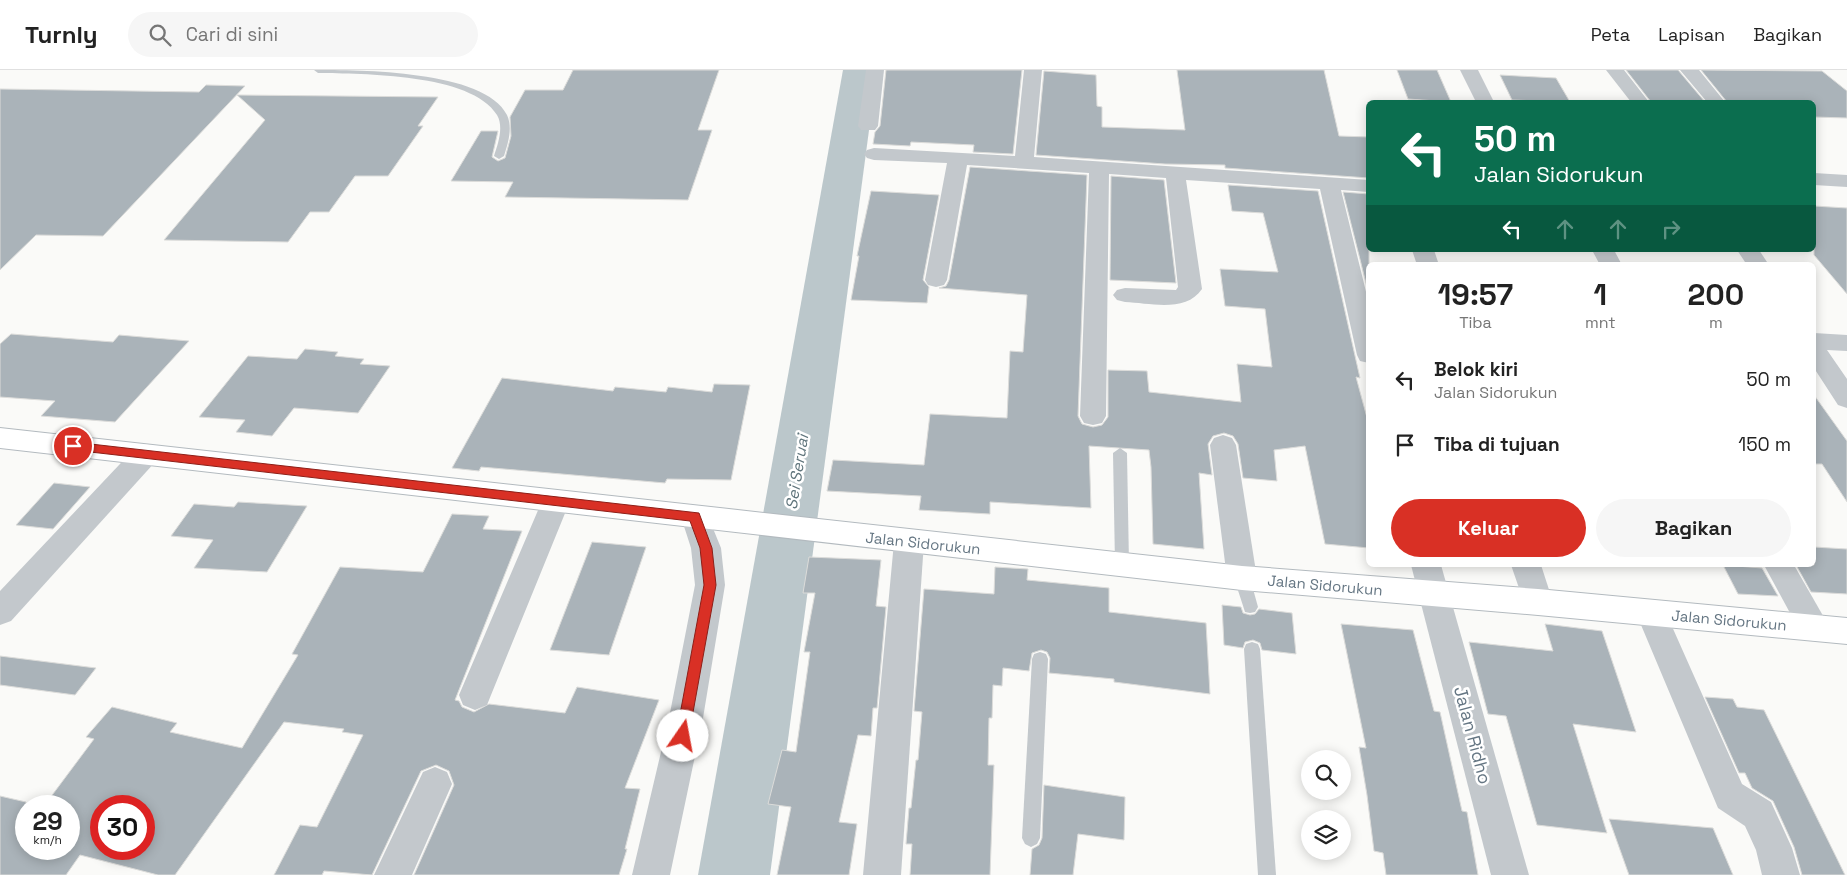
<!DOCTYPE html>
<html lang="id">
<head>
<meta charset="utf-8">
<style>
	body { margin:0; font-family:"Space Grotesk",sans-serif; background:#f6f6f6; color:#222; height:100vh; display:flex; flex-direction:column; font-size:19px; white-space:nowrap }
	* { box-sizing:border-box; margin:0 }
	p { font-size:16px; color:#767676 }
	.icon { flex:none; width:28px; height:28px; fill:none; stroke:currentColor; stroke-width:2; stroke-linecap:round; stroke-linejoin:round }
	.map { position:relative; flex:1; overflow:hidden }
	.sheet { position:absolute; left:1366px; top:192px; width:450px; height:305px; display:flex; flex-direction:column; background:#fff; border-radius:8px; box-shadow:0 2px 12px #0003 }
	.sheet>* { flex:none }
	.banner { position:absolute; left:1366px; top:30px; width:450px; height:152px; border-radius:8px; box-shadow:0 2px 12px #0003; background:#0b6e4f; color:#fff; overflow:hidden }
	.buttons { position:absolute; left:1301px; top:680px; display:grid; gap:10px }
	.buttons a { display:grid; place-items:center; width:50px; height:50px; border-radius:50%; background:#fff; box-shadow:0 2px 12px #0003; font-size:25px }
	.speed { position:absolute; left:15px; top:725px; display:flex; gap:10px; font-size:25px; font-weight:700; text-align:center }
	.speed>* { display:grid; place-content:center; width:65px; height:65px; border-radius:50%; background:#fff; box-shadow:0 2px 12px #0003; line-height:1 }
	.speed small { font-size:12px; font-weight:400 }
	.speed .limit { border:8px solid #d22; background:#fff; color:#111 }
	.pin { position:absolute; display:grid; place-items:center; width:42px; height:42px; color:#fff; margin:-21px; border:2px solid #fff; border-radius:50%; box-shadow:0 1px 5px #0007 }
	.me { position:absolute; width:55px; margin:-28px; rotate:12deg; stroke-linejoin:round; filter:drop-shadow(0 0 4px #0008) }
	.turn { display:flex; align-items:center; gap:18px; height:105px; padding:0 25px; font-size:22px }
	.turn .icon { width:65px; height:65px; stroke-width:2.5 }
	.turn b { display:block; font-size:35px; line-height:42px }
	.lanes { display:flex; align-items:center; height:48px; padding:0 25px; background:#0003; justify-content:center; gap:25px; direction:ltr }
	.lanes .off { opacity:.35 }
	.eta { display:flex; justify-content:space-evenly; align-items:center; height:85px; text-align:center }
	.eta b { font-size:30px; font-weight:700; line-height:35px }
	.button { display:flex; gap:10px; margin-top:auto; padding:10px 25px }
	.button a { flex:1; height:58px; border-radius:30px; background:#d93025; color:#fff; font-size:20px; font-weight:700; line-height:58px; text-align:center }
	.button a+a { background:#f6f6f6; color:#222 }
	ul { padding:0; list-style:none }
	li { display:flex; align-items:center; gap:15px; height:65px; padding:0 25px }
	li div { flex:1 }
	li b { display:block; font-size:19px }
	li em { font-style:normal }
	header { display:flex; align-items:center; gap:30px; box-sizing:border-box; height:70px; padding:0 25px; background:#fff; border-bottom:1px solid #e0e0e0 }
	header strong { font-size:24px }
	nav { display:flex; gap:28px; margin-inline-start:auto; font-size:18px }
	.search { width:350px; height:45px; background:#f6f6f6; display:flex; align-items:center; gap:12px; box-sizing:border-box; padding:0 18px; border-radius:28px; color:#767676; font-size:19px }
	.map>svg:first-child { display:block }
</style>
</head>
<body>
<header>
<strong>Turnly</strong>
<div class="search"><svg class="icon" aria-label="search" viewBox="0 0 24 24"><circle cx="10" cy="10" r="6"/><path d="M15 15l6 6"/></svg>Cari di sini</div>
<nav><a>Peta</a><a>Lapisan</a><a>Bagikan</a></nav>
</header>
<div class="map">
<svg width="1847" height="805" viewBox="0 0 1847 805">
	<rect width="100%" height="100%" fill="#fafaf8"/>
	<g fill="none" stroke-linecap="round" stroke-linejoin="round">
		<path fill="#bbc7cb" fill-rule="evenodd" d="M 843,0 L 877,0 L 770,805 L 698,805 Z"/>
	</g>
	<g fill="#aab3b9" stroke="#dcdcda" fill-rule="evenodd">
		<path d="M 573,0 L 719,0 L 698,60 L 712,60 L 688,130 L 505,127 L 513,112 L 451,111 L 481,61 L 498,61 L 492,87 L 498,91 L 505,88 L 511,66 L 510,47 L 525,20 L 563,20 Z"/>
		<path d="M 886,0 L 1022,0 L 1013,84 L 973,82 L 974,75 L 911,72 L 910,76 L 873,74 L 875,62 L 880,56 Z"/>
		<path d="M 1177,0 L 1324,0 L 1339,66 L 1369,67 L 1369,108 L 1225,98 L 1225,95 L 1165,94 L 1036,85 L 1044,1 L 1096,5 L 1097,36 L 1102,37 L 1102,57 L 1185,60 Z"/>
		<path d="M 1397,0 L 1437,0 L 1451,32 L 1408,29 Z"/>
		<path d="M 1626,0 L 1678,0 L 1705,32 L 1651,32 Z"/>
		<path d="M 1701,0 L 1822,1 L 1847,21 L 1847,48 L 1814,47 L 1814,32 L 1727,32 Z"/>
		<path d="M 1500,5 L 1556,8 L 1570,32 L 1512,30 Z"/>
		<path d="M 206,15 L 245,16 L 103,166 L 36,165 L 0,200 L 0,19 L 199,22 Z"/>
		<path d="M 237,25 L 438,27 L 418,56 L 423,56 L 388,106 L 355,106 L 329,142 L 310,142 L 288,172 L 164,170 L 265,50 Z"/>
		<path d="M 970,97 L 1087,105 L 1078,346 L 1082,354 L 1093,357 L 1102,355 L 1108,347 L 1108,300 L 1147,301 L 1149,322 L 1241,332 L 1237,294 L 1272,297 L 1265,239 L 1225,236 L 1220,199 L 1278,202 L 1263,143 L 1232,141 L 1228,115 L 1318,121 L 1360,308 L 1356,307 L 1369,355 L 1369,478 L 1325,474 L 1305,376 L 1274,380 L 1277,411 L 1243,408 L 1238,374 L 1233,366 L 1224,363 L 1213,366 L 1208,374 L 1212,405 L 1199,403 L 1204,479 L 1153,474 L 1151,397 L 1149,380 L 1089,376 L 1091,438 L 990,432 L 990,444 L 919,440 L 921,426 L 827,421 L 833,390 L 924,395 L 930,344 L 1007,348 L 1010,281 L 1023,282 L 1027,225 L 939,218 L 946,216 L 949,210 Z"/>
		<path d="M 1111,106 L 1164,110 L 1176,213 L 1110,210 Z"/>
		<path d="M 871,121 L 939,125 L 923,210 L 929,217 L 927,233 L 851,230 L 859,186 L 857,186 Z"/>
		<path d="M 1343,122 L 1369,124 L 1369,225 Z"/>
		<path d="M 1814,136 L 1847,138 L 1847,224 L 1814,185 Z"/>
		<path d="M 11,264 L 113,272 L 119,265 L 189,271 L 115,352 L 41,346 L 55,331 L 0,327 L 0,274 Z"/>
		<path d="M 305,279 L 338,282 L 335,286 L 364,289 L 360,294 L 390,296 L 358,343 L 294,338 L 272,366 L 236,362 L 245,350 L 199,347 L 248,286 L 297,289 Z"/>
		<path d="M 502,308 L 613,321 L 615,317 L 666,322 L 668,317 L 712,322 L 714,314 L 750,315 L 731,410 L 667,409 L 665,413 L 481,397 L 479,401 L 452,398 Z"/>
		<path d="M 1814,325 L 1847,371 L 1847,432 L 1822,394 L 1814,394 Z"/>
		<path d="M 54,413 L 90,417 L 53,459 L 16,455 Z"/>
		<path d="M 238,432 L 307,436 L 267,502 L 194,498 L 213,470 L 171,466 L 194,434 L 234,437 Z"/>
		<path d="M 452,444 L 489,446 L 483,459 L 522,461 L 455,630 L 459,631 L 462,637 L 474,642 L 489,634 L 565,643 L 577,617 L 659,630 L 625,718 L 640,719 L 625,779 L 627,779 L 619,805 L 414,805 L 454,715 L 449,701 L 436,695 L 421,701 L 372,805 L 324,801 L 322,805 L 274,805 L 300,755 L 317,757 L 363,665 L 342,662 L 344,659 L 284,652 L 175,805 L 158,805 L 80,785 L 66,805 L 0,805 L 0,726 L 26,732 L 26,779 L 69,779 L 69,736 L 44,736 L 94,669 L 86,667 L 112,637 L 177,653 L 170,662 L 242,678 L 298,585 L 292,584 L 340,497 L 423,502 ZM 101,736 L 144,736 L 144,779 L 101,779 Z"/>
		<path d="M 592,472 L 646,477 L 609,585 L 550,580 Z"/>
		<path d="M 1814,477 L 1847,479 L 1847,524 L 1811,522 L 1796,495 L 1814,495 Z"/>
		<path d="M 809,487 L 881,490 L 876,536 L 886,537 L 877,638 L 873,638 L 871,666 L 858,665 L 839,752 L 857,754 L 849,805 L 777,805 L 791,737 L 768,734 L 782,680 L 796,682 L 810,582 L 804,582 L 815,523 L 803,523 Z"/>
		<path d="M 1723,495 L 1762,498 L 1778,526 L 1738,524 Z"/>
		<path d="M 995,497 L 1028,499 L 1027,510 L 1109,518 L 1109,542 L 1206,553 L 1210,624 L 1114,612 L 1114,609 L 1049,603 L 1050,588 L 1047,582 L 1041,580 L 1032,583 L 1029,601 L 1003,598 L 1002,616 L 993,615 L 992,648 L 989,648 L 988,695 L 994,695 L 990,805 L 910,805 L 912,774 L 906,774 L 909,738 L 911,738 L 916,690 L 918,690 L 922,642 L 914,641 L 924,519 L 994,524 Z"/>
		<path d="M 1222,535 L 1241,537 L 1243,543 L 1250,545 L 1255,544 L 1259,539 L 1292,543 L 1296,584 L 1262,580 L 1260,573 L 1253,570 L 1245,572 L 1243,578 L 1224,575 Z"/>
		<path d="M 1341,554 L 1413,560 L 1434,641 L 1440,642 L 1462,741 L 1467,742 L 1478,805 L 1386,805 L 1383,783 L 1374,781 L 1367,725 L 1359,677 L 1366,678 Z"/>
		<path d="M 1545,554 L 1602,561 L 1636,662 L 1573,654 L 1607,763 L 1537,755 L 1506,646 L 1488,644 L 1469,572 L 1553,581 Z"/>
		<path d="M 0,586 L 96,598 L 75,625 L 0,615 Z"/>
		<path d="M 1705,627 L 1733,629 L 1737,637 L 1764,640 L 1845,805 L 1802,805 L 1794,777 L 1773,731 L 1752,718 L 1745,703 L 1739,703 Z"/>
		<path d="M 1044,715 L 1125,727 L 1124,770 L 1078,764 L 1073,805 L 1030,805 L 1032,779 L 1039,775 L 1042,768 Z"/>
		<path d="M 1609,749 L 1713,758 L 1733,805 L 1629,805 Z"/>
	</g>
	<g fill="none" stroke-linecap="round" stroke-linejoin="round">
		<defs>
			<path id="secondary" d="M 0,358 L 1242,496 L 1538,519 L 1847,548 L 1847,574 L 1538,545 L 1242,520 L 0,378 Z"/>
		</defs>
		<use href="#secondary" stroke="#b3babf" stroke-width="2"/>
		<g fill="#c3c8cc" fill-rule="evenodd">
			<path d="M 314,0 C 359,0 485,0 507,45 C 513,58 508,73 504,86 L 499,89 L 494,86 C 498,74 504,57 497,45 C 471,3 362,4 318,3 Z"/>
			<path d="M 1120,378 L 1127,383 L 1129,494 L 1127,498 L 1122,500 L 1117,498 L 1115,494 L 1113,383 Z"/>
			<path d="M 1242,502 L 1247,504 L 1250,508 L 1258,537 L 1255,542 L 1250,543 L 1245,542 L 1234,508 L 1237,504 Z"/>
			<path d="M 1252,572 L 1258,574 L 1260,579 L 1276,805 L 1258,805 L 1244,579 L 1246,574 Z"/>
			<path d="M 1040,582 L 1046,584 L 1048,589 L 1040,768 L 1037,774 L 1031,777 L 1025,774 L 1022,768 L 1032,589 L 1034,584 Z"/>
		</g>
		<g fill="#c3c8cc" fill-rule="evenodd">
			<path d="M 866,0 L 884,0 L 878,56 L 875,60 L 861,60 L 858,56 Z"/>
			<path d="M 1024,0 L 1042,0 L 1034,87 L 1369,110 L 1369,122 L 1341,120 L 1369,234 L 1369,293 L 1360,291 L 1357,285 L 1320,119 L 1186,110 L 1202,219 C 1186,243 1150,233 1125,232 L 1117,230 L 1113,225 L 1117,220 L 1125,218 L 1176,220 L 1178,217 L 1166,108 L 1109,104 L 1106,346 L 1102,353 L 1093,355 L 1084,353 L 1080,346 L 1089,103 L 967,95 L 947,210 L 944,215 L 936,217 L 928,215 L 925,210 L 947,93 L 874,90 L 867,88 L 864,84 L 867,80 L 874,78 L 1015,86 Z"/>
			<path d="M 1460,0 L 1478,0 L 1494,32 L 1476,32 Z"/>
			<path d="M 1606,0 L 1624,0 L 1649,32 L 1631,32 Z"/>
			<path d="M 1680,0 L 1699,0 L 1725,32 L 1707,32 Z"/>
			<path d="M 1814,103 L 1847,105 L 1847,117 L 1814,115 Z"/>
			<path d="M 1412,180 L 1434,180 L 1439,195 L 1417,195 Z"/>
			<path d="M 1592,180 L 1614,180 L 1622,195 L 1600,195 Z"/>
			<path d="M 1737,180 L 1759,180 L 1769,195 L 1747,195 Z"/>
			<path d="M 1814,263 L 1847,265 L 1847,281 L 1827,280 L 1847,309 L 1847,338 L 1838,335 L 1814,298 Z"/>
			<path d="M 1223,365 L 1232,368 L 1236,375 L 1257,508 L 1253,517 L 1242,520 L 1231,517 L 1227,508 L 1210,375 L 1214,368 Z"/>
			<path d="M 146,374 L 156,377 L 160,384 L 156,391 L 11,551 L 0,555 L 0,521 L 136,377 Z"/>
			<path d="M 556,420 L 566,423 L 570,431 L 491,625 L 487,635 L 475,640 L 463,635 L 459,625 L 542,431 L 546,423 Z"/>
			<path d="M 695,436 L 705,439 L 721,478 L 725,515 L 703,648 L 670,805 L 632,805 L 669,648 L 695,515 L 691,478 L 681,447 L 685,439 Z"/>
			<path d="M 909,461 L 919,464 L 924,472 L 901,805 L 863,805 L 894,472 L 899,464 Z"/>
			<path d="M 1411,495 L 1441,495 L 1529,805 L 1491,805 Z"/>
			<path d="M 1511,495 L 1541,495 L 1553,532 L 1549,541 L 1538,545 L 1527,541 Z"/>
			<path d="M 1764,495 L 1794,495 L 1830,558 L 1825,567 L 1814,571 L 1803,567 Z"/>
			<path d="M 1651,530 L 1662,534 L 1742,714 L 1771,732 L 1792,778 L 1800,805 L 1762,805 L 1756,780 L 1745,756 L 1718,738 L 1636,543 L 1640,534 Z"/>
			<path d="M 435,697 L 447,702 L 452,714 L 412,805 L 374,805 L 423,702 Z"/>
		</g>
		<use href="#secondary" fill="#fff" fill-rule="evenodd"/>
	</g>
	<path fill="#d93025" stroke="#8d1f18" d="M 73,372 L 699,443 L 712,478 L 716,515 L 688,670 L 683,672 L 678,670 L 676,666 L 704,515 L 700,478 L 690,451 L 73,380 L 67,376 Z"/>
	<g text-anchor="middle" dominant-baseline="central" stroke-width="5" stroke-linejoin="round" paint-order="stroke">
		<g font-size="15" fill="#657683" stroke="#fff">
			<text transform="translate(923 473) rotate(6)">Jalan Sidorukun</text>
			<text transform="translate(1325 515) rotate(5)">Jalan Sidorukun</text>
			<text transform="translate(1729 550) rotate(5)">Jalan Sidorukun</text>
		</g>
		<g font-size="16" font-style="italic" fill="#60757c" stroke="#fff">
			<text transform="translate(797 402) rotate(-81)">Sei Seruai</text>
		</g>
		<g font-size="18" fill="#657683" stroke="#fff">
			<text transform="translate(1473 665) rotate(75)">Jalan Ridho</text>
		</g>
	</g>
</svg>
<div class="buttons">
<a><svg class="icon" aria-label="search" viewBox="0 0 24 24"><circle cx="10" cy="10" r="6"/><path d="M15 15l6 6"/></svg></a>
<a><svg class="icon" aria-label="layers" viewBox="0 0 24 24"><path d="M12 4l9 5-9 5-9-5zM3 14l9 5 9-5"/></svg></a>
</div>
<div class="speed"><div>29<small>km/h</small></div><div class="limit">30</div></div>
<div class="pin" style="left:73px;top:376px;background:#d93025"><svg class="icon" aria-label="arrive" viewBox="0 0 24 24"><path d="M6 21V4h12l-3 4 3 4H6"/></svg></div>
<svg class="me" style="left:683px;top:666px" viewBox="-20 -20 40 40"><circle r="19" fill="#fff"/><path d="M0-13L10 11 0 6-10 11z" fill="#d93025"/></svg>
<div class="banner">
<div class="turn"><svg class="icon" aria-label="left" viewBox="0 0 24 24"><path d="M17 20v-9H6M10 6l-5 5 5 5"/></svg><div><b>50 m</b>Jalan Sidorukun</div></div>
<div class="lanes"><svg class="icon" aria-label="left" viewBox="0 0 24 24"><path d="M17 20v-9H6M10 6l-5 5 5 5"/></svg><svg class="icon off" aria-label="ahead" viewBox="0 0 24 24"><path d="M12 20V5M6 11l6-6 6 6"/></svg><svg class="icon off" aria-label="ahead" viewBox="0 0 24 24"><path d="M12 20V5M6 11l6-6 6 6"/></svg><svg class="icon off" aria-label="right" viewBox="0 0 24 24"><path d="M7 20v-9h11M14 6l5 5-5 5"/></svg></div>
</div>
<section class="sheet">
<div class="eta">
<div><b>19:57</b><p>Tiba</p></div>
<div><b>1</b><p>mnt</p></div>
<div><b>200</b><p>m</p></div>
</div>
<ul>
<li><svg class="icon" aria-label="left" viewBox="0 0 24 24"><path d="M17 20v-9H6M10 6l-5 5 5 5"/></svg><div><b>Belok kiri</b><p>Jalan Sidorukun</p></div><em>50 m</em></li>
<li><svg class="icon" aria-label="arrive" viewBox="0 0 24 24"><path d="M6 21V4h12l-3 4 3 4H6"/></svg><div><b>Tiba di tujuan</b></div><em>150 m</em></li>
</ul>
<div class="button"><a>Keluar</a><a>Bagikan</a></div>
</section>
</div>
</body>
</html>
